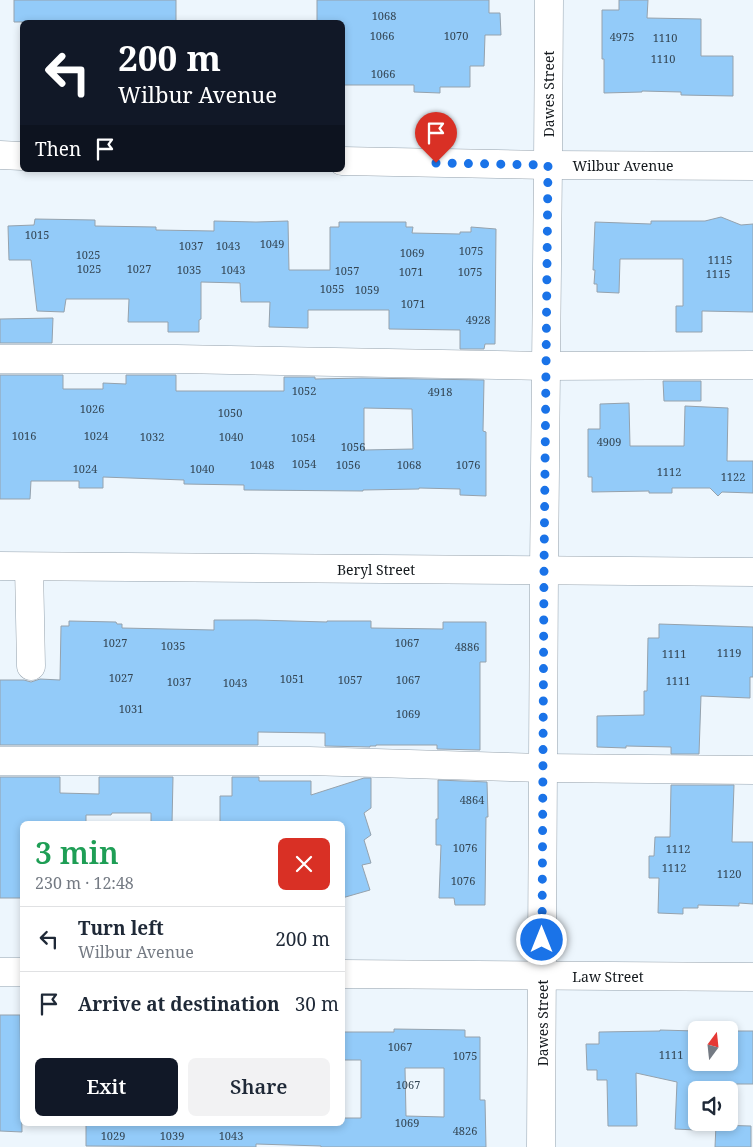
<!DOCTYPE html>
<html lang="en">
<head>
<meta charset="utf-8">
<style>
	body { margin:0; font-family:"Noto Serif",serif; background:#f2f2f3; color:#1f2937; height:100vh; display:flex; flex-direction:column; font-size:19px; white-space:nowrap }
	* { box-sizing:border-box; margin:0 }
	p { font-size:16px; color:#747a83 }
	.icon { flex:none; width:28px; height:28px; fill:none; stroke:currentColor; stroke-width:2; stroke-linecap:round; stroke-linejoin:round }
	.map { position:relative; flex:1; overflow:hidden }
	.details { position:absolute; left:20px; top:821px; width:325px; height:305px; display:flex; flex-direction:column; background:#fff; border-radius:8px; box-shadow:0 2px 8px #0003 }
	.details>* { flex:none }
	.top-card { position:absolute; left:20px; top:20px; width:325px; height:152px; border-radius:8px; box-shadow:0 2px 8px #0003; background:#111827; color:#fff; overflow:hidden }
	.needle { width:32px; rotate:15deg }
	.buttons { position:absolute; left:688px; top:1021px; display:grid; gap:10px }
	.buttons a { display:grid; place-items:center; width:50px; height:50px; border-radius:8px; background:#fff; box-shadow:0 2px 8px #0003; font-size:25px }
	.pin { position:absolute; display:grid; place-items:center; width:42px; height:42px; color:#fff; margin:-51px -21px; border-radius:50% 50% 50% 0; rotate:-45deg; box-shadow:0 0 5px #0007 }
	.pin .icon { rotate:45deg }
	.me { position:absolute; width:55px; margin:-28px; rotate:0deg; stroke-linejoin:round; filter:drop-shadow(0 0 4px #0008) }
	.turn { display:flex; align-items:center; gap:18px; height:105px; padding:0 15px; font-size:22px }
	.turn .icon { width:65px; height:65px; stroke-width:2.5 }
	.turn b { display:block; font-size:35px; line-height:42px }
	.then { display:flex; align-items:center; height:48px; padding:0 15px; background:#0003; gap:10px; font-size:19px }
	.round { display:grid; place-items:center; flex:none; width:52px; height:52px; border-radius:8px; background:#f2f2f3 }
	.headline { display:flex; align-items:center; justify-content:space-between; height:85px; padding:0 15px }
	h1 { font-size:30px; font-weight:600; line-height:38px; color:#1e9e55 }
	.primary-button { display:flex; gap:10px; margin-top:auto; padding:10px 15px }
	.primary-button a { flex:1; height:58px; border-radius:8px; background:#111827; color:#fff; font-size:20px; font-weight:600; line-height:58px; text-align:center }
	.primary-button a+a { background:#f2f2f3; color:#1f2937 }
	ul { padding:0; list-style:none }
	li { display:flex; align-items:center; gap:15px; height:65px; padding:0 15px; border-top:1px solid #e0e1e3 }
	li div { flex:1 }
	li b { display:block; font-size:19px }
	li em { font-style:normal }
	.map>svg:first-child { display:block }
</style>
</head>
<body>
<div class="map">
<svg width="753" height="1147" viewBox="0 0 753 1147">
	<rect width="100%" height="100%" fill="#edf6fd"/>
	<g fill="#93cbf9" stroke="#95a2ad" fill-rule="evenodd">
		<path d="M 14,0 L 176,0 L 176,22 L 139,22 L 139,21 L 14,22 Z"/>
		<path d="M 317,0 L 489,0 L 489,13 L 500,13 L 501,35 L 485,35 L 484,66 L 470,66 L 470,87 L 440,87 L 440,93 L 414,92 L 414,85 L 342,85 L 342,22 L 317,22 Z"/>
		<path d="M 619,0 L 648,0 L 647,18 L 701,19 L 701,56 L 733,56 L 733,96 L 681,95 L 681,92 L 642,91 L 642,92 L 604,93 L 604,59 L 602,59 L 602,10 L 619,10 Z"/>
		<path d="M 721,217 L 741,225 L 753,224 L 753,312 L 702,311 L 702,332 L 676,332 L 676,306 L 683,306 L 683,259 L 620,259 L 619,293 L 597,292 L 597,284 L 594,284 L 595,270 L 593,270 L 595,222 L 651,224 L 651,221 L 705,221 Z"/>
		<path d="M 35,219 L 95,220 L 95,226 L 156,227 L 156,230 L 214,231 L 214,221 L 256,222 L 288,221 L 289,270 L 330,270 L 330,227 L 339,227 L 339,222 L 406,222 L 406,227 L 413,227 L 412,233 L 460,234 L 460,232 L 471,232 L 471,227 L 496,229 L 495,344 L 485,344 L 484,349 L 460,349 L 460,330 L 389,329 L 389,310 L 308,310 L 308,328 L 269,327 L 270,302 L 241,302 L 240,283 L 201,282 L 201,319 L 199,320 L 199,332 L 168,332 L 168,322 L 128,322 L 129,299 L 66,299 L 64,312 L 37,311 L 31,260 L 9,260 L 8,226 L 34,225 Z"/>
		<path d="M 53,318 L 52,343 L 0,343 L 0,319 Z"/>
		<path d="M 0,375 L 63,375 L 63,389 L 103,389 L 103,383 L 126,384 L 126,375 L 176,375 L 176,391 L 284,391 L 284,377 L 315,377 L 315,379 L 362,378 L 484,380 L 483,431 L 486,432 L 486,496 L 460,495 L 460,489 L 419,488 L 419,489 L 363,490 L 363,491 L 244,490 L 244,485 L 184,484 L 184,480 L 103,477 L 103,488 L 79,488 L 79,481 L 31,481 L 30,499 L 0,499 ZM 364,408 L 412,409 L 413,449 L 364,450 Z"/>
		<path d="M 663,381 L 701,381 L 701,401 L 664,401 Z"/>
		<path d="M 629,403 L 630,446 L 684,446 L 685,406 L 728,408 L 727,461 L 753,461 L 753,493 L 722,492 L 718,496 L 710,488 L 672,488 L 672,493 L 649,493 L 649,491 L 592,492 L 592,477 L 588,477 L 588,429 L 600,429 L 600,404 Z"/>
		<path d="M 214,620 L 256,620 L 327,622 L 327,621 L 371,621 L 371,628 L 443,629 L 443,622 L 486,622 L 486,662 L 480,662 L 480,750 L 437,749 L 437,745 L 376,745 L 376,746 L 370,746 L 370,747 L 325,746 L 325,733 L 258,732 L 258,745 L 0,745 L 0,680 L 24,680 L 31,682 L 40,679 L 60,680 L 61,626 L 69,626 L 69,621 L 116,622 L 117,624 L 122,624 L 122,628 L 214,630 Z"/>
		<path d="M 659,624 L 753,627 L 753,677 L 750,677 L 750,698 L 701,696 L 699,754 L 671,754 L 671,747 L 626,746 L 626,748 L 597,747 L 597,716 L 644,715 L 644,691 L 647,691 L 648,638 L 659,638 Z"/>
		<path d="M 0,777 L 60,777 L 60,793 L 99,794 L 99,777 L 173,777 L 172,824 L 151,824 L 151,813 L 112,813 L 111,815 L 86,815 L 86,824 L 22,824 L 22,898 L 0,898 Z"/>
		<path d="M 232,777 L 259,777 L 259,781 L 311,781 L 311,795 L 364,778 L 371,778 L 371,808 L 364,813 L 371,835 L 364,840 L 371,863 L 362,865 L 370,890 L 342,898 L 342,824 L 220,824 L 220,796 L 232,796 Z"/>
		<path d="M 438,780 L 487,782 L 488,817 L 486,817 L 485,905 L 455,905 L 454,898 L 439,898 L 441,845 L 436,845 L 436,819 L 438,819 Z"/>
		<path d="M 671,785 L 734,785 L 732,842 L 753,842 L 753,904 L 739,903 L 739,906 L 698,905 L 698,908 L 683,908 L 683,914 L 658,913 L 659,878 L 649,878 L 649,856 L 654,856 L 655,837 L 670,837 Z"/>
		<path d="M 0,1015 L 20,1015 L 22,1132 L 0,1131 Z"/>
		<path d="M 394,1029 L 465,1030 L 465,1037 L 480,1037 L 480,1100 L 485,1100 L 486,1147 L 321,1147 L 321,1146 L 256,1144 L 256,1147 L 86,1146 L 86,1124 L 342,1124 L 342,1118 L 361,1118 L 361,1060 L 342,1060 L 342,1032 L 394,1032 ZM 405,1068 L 444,1068 L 444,1117 L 406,1116 Z"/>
		<path d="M 660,1030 L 696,1031 L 696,1062 L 729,1062 L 729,1031 L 753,1031 L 753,1084 L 696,1084 L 696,1130 L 675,1129 L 677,1082 L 636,1073 L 637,1126 L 608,1126 L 607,1080 L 597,1080 L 597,1070 L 587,1070 L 586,1044 L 599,1044 L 599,1032 L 660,1031 Z"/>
		<path d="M 716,1125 L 751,1126 L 751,1147 L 715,1147 Z"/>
	</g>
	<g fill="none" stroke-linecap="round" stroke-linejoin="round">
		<defs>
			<g id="minor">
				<path d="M 0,155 L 22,156"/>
				<path d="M 342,161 L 548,165 L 753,166"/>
				<path d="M 0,359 L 177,359 L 546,366 L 753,365"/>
				<path d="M 0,566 L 753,572"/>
				<path d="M 29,567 L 31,666"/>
				<path d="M 0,761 L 309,761 L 543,768 L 753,770"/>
				<path d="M 0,972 L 22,972"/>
				<path d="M 342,974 L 753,977"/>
				<path d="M 541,1147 L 544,571 L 548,165 L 549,0"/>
			</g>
		</defs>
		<use href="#minor" stroke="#95a2ad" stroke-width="29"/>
		<use href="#minor" stroke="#fff" stroke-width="28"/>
	</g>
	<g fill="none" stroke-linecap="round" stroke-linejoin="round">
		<path stroke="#1a73e8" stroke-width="9" stroke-dasharray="0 16.2" d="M 436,163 L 548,165 L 544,571 L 542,940"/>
	</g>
	<g text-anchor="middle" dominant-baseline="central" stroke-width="4" stroke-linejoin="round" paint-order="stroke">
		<g font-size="11" fill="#344654">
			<text x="384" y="15">1068</text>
			<text x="382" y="35">1066</text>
			<text x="456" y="35">1070</text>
			<text x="622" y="36">4975</text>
			<text x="665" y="37">1110</text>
			<text x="663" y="58">1110</text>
			<text x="383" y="73">1066</text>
			<text x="37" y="234">1015</text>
			<text x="272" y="243">1049</text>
			<text x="191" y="245">1037</text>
			<text x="228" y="245">1043</text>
			<text x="471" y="250">1075</text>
			<text x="412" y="252">1069</text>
			<text x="88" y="254">1025</text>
			<text x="720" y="259">1115</text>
			<text x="89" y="268">1025</text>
			<text x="139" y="268">1027</text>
			<text x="189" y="269">1035</text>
			<text x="233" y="269">1043</text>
			<text x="347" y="270">1057</text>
			<text x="411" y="271">1071</text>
			<text x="470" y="271">1075</text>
			<text x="718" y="273">1115</text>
			<text x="332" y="288">1055</text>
			<text x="367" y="289">1059</text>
			<text x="413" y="303">1071</text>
			<text x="478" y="319">4928</text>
			<text x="304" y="390">1052</text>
			<text x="440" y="391">4918</text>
			<text x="92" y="408">1026</text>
			<text x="230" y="412">1050</text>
			<text x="24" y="435">1016</text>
			<text x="96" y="435">1024</text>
			<text x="152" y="436">1032</text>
			<text x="231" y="436">1040</text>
			<text x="303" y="437">1054</text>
			<text x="609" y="441">4909</text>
			<text x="353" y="446">1056</text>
			<text x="304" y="463">1054</text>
			<text x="262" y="464">1048</text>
			<text x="348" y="464">1056</text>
			<text x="409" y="464">1068</text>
			<text x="468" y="464">1076</text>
			<text x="85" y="468">1024</text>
			<text x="202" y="468">1040</text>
			<text x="669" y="471">1112</text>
			<text x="733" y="476">1122</text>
			<text x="115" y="642">1027</text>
			<text x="407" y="642">1067</text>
			<text x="173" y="645">1035</text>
			<text x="467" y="646">4886</text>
			<text x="729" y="652">1119</text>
			<text x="674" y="653">1111</text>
			<text x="121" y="677">1027</text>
			<text x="292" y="678">1051</text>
			<text x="350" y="679">1057</text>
			<text x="408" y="679">1067</text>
			<text x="678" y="680">1111</text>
			<text x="179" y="681">1037</text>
			<text x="235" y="682">1043</text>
			<text x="131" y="708">1031</text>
			<text x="408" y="713">1069</text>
			<text x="472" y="799">4864</text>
			<text x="465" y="847">1076</text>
			<text x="678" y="848">1112</text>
			<text x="674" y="867">1112</text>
			<text x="729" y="873">1120</text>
			<text x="463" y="880">1076</text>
			<text x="400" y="1046">1067</text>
			<text x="671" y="1054">1111</text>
			<text x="465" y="1055">1075</text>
			<text x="408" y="1084">1067</text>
			<text x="407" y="1122">1069</text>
			<text x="465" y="1130">4826</text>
			<text x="113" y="1135">1029</text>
			<text x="172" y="1135">1039</text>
			<text x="231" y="1135">1043</text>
		</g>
		<g font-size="14" fill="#14191d" stroke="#fff">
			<text transform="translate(548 94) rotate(-90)">Dawes Street</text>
			<text x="623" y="165">Wilbur Avenue</text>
			<text x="376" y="569">Beryl Street</text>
			<text x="608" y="976">Law Street</text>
			<text transform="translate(542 1023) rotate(-90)">Dawes Street</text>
		</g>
	</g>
</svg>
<div class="buttons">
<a><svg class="needle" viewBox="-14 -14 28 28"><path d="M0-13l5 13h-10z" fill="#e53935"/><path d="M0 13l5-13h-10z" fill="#747a83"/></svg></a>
<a><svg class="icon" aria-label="sound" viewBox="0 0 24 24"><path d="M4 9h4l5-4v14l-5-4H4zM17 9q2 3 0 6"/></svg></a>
</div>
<div class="pin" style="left:436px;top:163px;background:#d93025"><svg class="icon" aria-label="arrive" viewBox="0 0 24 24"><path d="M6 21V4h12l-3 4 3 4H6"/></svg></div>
<svg class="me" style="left:542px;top:940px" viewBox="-20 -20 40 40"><circle r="17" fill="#1a73e8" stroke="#fff" stroke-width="3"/><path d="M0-11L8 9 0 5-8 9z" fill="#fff"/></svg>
<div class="top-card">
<div class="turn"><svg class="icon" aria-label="left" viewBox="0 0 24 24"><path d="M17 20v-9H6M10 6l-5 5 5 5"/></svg><div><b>200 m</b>Wilbur Avenue</div></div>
<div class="then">Then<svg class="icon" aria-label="arrive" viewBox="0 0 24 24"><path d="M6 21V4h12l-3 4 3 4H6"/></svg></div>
</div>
<section class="details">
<div class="headline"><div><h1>3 min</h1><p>230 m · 12:48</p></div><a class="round" style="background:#d93025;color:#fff"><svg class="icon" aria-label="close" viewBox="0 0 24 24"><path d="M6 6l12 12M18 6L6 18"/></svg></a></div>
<ul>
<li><svg class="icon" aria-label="left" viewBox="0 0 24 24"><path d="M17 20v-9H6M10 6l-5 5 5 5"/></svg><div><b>Turn left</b><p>Wilbur Avenue</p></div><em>200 m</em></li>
<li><svg class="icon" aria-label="arrive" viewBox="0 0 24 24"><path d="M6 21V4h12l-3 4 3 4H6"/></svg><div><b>Arrive at destination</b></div><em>30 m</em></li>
</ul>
<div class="primary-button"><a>Exit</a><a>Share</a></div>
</section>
</div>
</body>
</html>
